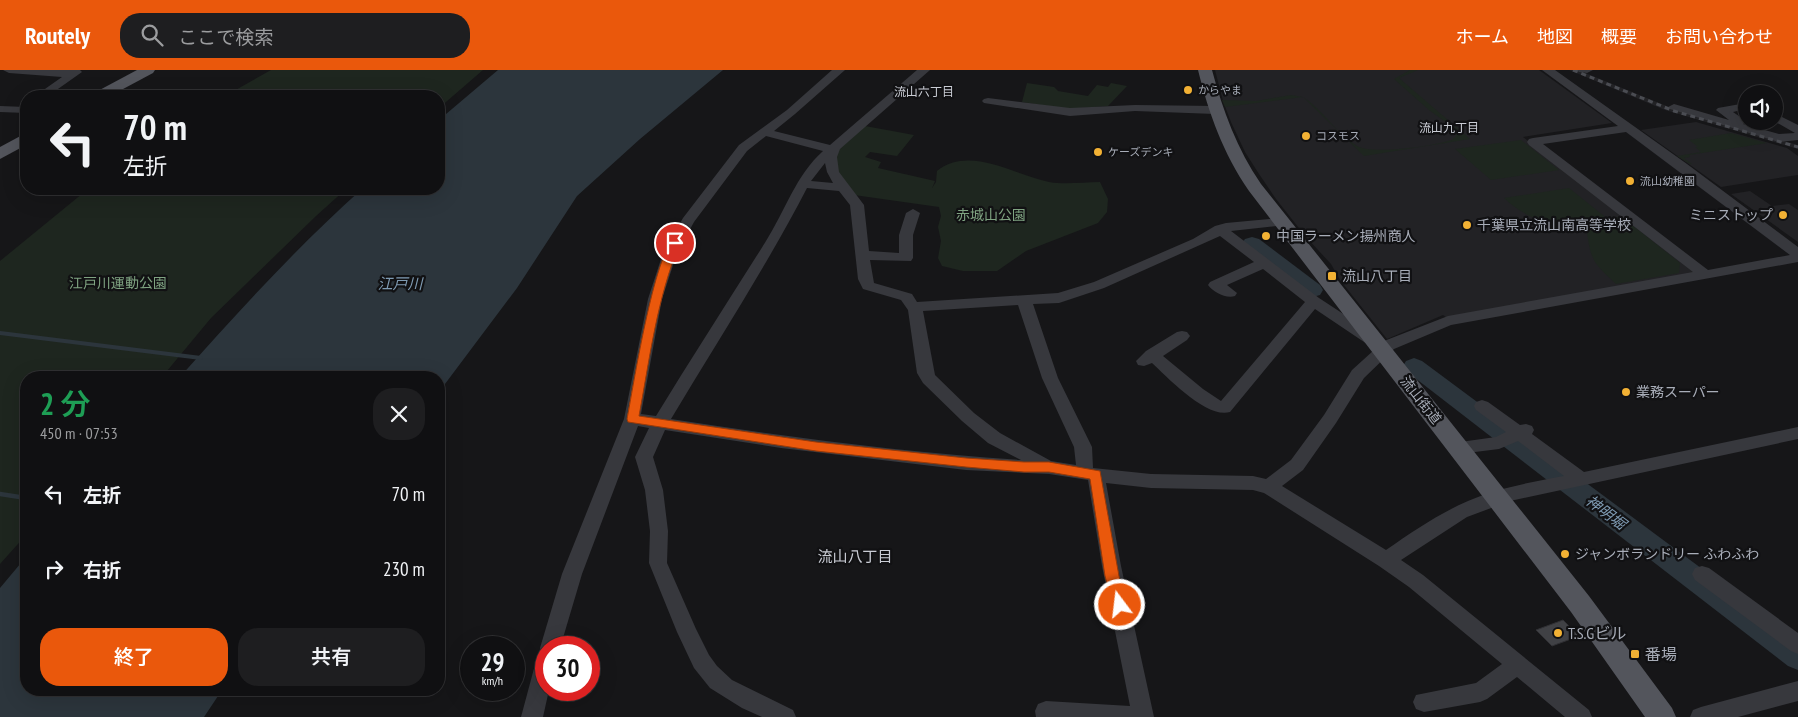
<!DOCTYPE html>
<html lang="ja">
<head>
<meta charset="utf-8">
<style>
	body { margin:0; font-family:"PT Sans Narrow","Noto Sans JP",sans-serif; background:#1e1e20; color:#f1f3f6; height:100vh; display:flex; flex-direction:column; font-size:19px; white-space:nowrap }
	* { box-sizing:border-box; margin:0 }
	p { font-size:16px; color:#9c9d9f }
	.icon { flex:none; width:28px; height:28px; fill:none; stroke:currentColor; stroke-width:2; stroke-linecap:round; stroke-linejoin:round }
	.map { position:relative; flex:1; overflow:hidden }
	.sheet { position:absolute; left:20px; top:301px; width:425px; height:325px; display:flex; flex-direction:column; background:#101012; border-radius:20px; box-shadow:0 5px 20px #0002,0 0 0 1px #303032 }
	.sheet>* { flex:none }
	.top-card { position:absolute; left:20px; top:20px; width:425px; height:105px; border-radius:20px; box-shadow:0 5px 20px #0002,0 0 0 1px #303032; background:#101012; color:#f1f3f6; overflow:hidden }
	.tools { position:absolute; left:1738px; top:15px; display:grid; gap:10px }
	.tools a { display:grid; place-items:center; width:45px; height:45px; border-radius:50%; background:#101012; box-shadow:0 5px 20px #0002,0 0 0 1px #303032; font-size:25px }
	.speed { position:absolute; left:460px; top:566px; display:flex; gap:10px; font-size:25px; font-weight:700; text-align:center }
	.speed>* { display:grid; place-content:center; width:65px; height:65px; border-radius:50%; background:#101012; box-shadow:0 5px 20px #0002,0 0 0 1px #303032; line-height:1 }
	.speed small { font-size:12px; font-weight:400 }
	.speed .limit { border:8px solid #d22; background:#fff; color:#111 }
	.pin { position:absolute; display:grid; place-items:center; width:42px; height:42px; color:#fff; margin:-21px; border:2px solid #fff; border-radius:50%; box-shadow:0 1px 5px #0007 }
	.me { position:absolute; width:55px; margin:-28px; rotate:345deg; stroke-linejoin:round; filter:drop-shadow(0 0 4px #0008) }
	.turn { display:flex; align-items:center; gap:18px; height:105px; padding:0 20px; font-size:22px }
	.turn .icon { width:65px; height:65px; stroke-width:2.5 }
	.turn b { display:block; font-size:35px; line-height:42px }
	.round { display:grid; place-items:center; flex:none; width:52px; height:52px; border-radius:20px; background:#1e1e20 }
	.head { display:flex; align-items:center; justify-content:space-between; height:85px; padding:0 20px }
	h1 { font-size:30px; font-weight:600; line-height:38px; color:#1e9e55 }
	.action { display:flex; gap:10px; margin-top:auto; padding:10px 20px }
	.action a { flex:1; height:58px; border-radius:20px; background:#ea580c; color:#fff; font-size:20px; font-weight:600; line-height:58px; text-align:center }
	.action a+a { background:#1e1e20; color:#f1f3f6 }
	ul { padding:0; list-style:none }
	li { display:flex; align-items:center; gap:15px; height:75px; padding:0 20px }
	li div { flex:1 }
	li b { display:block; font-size:19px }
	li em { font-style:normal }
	header { display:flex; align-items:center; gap:30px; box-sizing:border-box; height:70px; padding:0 25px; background:#ea580c; color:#fff }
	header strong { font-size:24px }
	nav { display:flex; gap:28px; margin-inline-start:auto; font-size:18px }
	.search { width:350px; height:45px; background:#1e1e20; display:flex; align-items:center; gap:12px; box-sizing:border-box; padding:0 18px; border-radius:20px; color:#9c9d9f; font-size:19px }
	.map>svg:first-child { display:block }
</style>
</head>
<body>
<header>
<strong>Routely</strong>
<div class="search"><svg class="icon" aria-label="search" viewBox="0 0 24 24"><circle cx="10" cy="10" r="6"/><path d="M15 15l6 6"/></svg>ここで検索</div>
<nav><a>ホーム</a><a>地図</a><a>概要</a><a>お問い合わせ</a></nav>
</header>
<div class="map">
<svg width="1798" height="647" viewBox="0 0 1798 647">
	<rect width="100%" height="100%" fill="#161618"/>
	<g fill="#222225">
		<path d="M 1215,0 L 1539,0 L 1612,53 L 1523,67 L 1698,203 L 1447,248 L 1443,245 L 1387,269 L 1340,210 L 1331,194 L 1306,167 L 1276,129 L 1259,104 L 1245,82 L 1231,52 L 1223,31 Z"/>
		<path d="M 1569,0 L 1578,0 L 1674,39 L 1798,75 L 1798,79 L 1665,40 Z"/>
		<path d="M 1696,52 L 1787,78 L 1798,86 L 1798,105 L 1721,117 L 1641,60 Z"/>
		<path d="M 1750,121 L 1772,136 L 1789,134 L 1798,140 L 1798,172 L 1731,124 Z"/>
	</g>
	<g fill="#1e261f">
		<path d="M 271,0 L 483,0 L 439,38 L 439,26 L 225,26 Z"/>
		<path d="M 1410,0 L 1418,0 L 1399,8 L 1470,69 L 1364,86 L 1303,27 L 1225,37 L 1222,30 L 1256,31 L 1291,25 L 1303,27 C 1323,40 1337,64 1357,76 C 1374,85 1433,76 1452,70 L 1456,66 L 1456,62 L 1451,56 L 1429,40 L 1394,9 Z"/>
		<path d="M 1027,13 L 1054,17 L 1058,21 L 1088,26 L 1097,15 L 1108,17 L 1111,13 L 1127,16 L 1108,36 L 1067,39 L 1022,32 Z"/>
		<path d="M 865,56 L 914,65 L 897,86 L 870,82 L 865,87 L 881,92 L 878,98 L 935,111 L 932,118 L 936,112 L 937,101 C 970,75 1014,105 1049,112 C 1065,115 1084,112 1100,112 L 1108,129 L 1107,142 L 1098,153 L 1026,181 L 997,201 L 963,201 L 942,196 L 938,188 L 941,171 L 938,157 L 941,146 L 939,137 L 854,125 L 835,102 L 835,83 Z"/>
		<path d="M 1731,63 L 1767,73 L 1689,85 L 1690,87 L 1684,88 L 1692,94 L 1690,94 L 1677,86 L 1701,82 L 1695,77 L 1698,77 L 1689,70 Z"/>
		<path d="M 1521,70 L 1559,100 L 1491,110 L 1455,79 Z"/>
		<path d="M 1569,118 L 1604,146 L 1605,148 L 1622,147 L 1680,193 L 1679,203 L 1616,214 C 1594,193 1591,192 1587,162 L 1590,157 C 1560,163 1525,148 1504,128 Z"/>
		<path d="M 88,119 L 346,119 L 316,146 L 211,248 L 162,307 L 26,308 L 26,465 L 0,494 L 0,191 Z"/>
	</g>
	<g fill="#2c353c">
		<path d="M 498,0 L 723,0 L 640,69 L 577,126 L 517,218 L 439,322 L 439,308 L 180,307 C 238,242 297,177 362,119 L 439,119 L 439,50 Z"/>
		<path d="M 26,487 L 26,620 L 222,620 L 204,647 L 0,647 L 0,518 Z"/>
	</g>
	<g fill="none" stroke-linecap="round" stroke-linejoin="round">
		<path stroke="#2c353c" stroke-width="4" d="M 0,263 L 201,288"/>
		<path stroke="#2c353c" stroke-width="4.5" d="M 0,424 L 26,428"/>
		<g fill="#2c353c" fill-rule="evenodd">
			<path d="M 1252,167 L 1259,169 L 1320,215 L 1323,220 L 1320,225 L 1313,227 L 1306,225 L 1245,177 L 1242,173 L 1245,169 Z"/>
			<path d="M 1414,288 L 1422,291 L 1798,570 L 1798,600 L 1788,596 L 1406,301 L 1403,296 L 1406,291 Z"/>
		</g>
	</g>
	<path fill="#404145" stroke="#303034" d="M 1563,550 L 1579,566 L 1552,576 L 1536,560 Z"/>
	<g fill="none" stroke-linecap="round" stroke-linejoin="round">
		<g fill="#37383d" fill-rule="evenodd">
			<path d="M 3,0 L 80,0 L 82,2 L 48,26 L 35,26 L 62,7 L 9,3 Z"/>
			<path d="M 832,0 L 845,0 L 795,44 L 774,61 L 830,75 L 917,0 L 930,0 L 840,79 L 837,87 L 839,102 L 864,135 L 869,181 L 899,183 L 899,165 L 906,143 L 913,139 L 920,143 L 913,165 L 913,188 L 911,191 L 870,190 L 874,213 L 912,224 L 917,232 L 1058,223 L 1094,212 L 1193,169 L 1215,156 L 1226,153 L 1281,148 L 1286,149 L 1288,152 L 1286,155 L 1231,161 L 1319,228 L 1377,266 L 1380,270 L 1377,274 L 1372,275 L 1367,274 L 1315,239 L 1230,342 C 1207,349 1168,308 1152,293 L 1144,296 L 1138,295 L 1136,291 L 1146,281 L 1177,262 L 1182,261 L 1187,262 L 1190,266 L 1187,270 L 1163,286 L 1203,319 L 1221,331 L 1305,232 L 1263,199 L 1227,215 L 1237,223 L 1235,226 C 1226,229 1213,222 1208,215 L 1210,212 L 1254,192 L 1220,166 L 1104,218 L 1059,233 L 1033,234 L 1058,308 L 1092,377 L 1093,398 L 1151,404 L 1253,406 L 1266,409 L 1291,390 L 1324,345 L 1352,300 L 1384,271 L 1448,246 L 1693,202 L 1529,75 L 1527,72 L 1529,69 L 1533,68 L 1618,56 L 1542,0 L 1555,0 L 1687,94 L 1798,177 L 1798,192 L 1451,255 L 1394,279 L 1364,308 L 1336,353 L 1303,400 L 1282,416 L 1386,480 C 1412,462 1438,444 1468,431 C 1498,418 1532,412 1564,406 L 1518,371 L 1499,379 L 1459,384 L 1453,383 L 1450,378 L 1453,373 L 1496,367 L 1506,362 L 1476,340 L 1474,336 L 1476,332 L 1482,330 L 1488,332 L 1520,355 L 1526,354 L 1532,356 L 1534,360 L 1532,364 L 1584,402 L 1798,357 L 1798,369 L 1510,431 L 1467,447 L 1401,490 L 1423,505 L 1589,640 L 1592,647 L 1565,647 L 1517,607 L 1487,629 L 1480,632 L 1424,642 L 1416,639 L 1413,632 L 1416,625 L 1476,613 L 1502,594 L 1409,517 L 1379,496 L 1264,423 L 1253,420 L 1151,418 L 1106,413 L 1121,496 L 1154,647 L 1036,647 L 1035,641 L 1038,634 L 1046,631 L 1130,636 L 1102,496 L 1088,410 L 1049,404 L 966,400 L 781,378 L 665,360 L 653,387 L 663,420 L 668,461 L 667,493 L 696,559 L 709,585 L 717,596 L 732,610 L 793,640 L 796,647 L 762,647 L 742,638 L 710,618 L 694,598 L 677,562 L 649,493 L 650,461 L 645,420 L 635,387 L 649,358 L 638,356 L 582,504 L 560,578 L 546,578 L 546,620 L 549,620 L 543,647 L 521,647 L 536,591 L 539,584 L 542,583 L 540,578 L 562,504 L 624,349 L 648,229 L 663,183 L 683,148 L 739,75 L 787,40 ZM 1626,62 L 1790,185 L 1708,200 L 1543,74 ZM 766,66 L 823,81 C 796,105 785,141 766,171 C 729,230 692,287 656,346 L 641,344 L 662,229 L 677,183 L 694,152 L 747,81 ZM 825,93 L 827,102 L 833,113 L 811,111 ZM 807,118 L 839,121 L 850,135 L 858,209 L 863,219 L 901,230 L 908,240 L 917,303 L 923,313 L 962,351 L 988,373 L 1021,390 C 904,382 787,367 671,349 C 717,272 766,197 807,118 ZM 1018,235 L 1042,308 L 1074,377 L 1076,395 L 1051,391 L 1000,363 L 974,343 L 935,305 L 923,241 Z"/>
			<path d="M 1577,0 L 1593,0 L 1587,3 L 1579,2 Z"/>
			<path d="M 988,28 L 1070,38 L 1135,35 L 1215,36 L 1221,40 L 1215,44 L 1135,41 L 1070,46 L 984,33 L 982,31 L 984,29 Z"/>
			<path d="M 1746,33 L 1746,39 L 1733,42 L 1746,51 L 1743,54 L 1779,64 L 1795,63 L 1774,51 L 1774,43 L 1798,55 L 1798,70 L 1779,72 L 1670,39 L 1668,37 L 1674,34 L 1729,50 L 1716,40 L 1718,38 Z"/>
			<path d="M 0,36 L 26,37 L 26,43 L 0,42 Z"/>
			<path d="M 1702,496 L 1709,498 L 1798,563 L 1798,584 L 1791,581 L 1695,510 L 1692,504 L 1695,498 Z"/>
			<path d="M 1798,611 L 1798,631 L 1738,647 L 1690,647 L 1693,640 L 1701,637 Z"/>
		</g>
		<g fill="#53555c" fill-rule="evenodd">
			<path d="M 137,0 L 155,0 L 153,3 L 110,26 L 92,26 L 94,23 Z"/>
			<path d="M 1198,0 L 1212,0 C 1223,41 1237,79 1261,114 L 1589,526 L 1672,638 L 1676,647 L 1645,647 L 1571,542 L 1249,121 C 1223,83 1209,44 1198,0 Z"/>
			<path d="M 26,63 L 26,75 L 0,89 L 0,77 Z"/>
		</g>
		<path stroke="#4a4c52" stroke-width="3" stroke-dasharray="5 4" stroke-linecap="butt" d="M 1573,0 L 1674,41 L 1798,77"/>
	</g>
	<path fill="#ea580c" stroke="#983908" d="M 675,170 L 680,173 C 657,228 650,287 639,346 L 816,372 L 966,388 L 1024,392 L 1049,392 L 1100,401 L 1119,506 L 1127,535 L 1124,539 L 1120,541 L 1115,539 L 1113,535 L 1105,506 L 1090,409 L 1049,402 L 1024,402 L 966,397 L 816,381 L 628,352 L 627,349 C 632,324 655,177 675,170 Z"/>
	<g fill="#f2b134" stroke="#111113" stroke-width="2">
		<circle cx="1188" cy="20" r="5"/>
		<circle cx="1306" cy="66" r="5"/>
		<circle cx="1098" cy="82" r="5"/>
		<circle cx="1630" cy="111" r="5"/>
		<circle cx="1783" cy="145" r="5"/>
		<circle cx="1467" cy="155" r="5"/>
		<circle cx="1266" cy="166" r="5"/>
		<rect x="1327" y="201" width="10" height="10" rx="2.5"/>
		<circle cx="1626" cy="322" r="5"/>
		<circle cx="1565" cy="484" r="5"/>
		<circle cx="1558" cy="563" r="5"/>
		<rect x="1630" y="579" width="10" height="10" rx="2.5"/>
	</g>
	<g text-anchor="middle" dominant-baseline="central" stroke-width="4.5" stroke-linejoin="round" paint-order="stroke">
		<g font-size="11" fill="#a8adb8" stroke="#111113" text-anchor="start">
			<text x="1198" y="20">からやま</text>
			<text x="1316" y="66">コスモス</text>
			<text x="1108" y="82">ケーズデンキ</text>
			<text x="1640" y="111">流山幼稚園</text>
		</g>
		<g font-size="12" fill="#c9ccd4" stroke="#111113">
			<text x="924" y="21">流山六丁目</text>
			<text x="1449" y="57">流山九丁目</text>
		</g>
		<g font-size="14" fill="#7fa381" stroke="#111113">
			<text x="991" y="145">赤城山公園</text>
			<text x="118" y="213">江戸川運動公園</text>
		</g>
		<g font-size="14" fill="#a8adb8" stroke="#111113" text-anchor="start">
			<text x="1773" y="145" text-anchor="end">ミニストップ</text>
			<text x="1477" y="155">千葉県立流山南高等学校</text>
			<text x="1276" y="166">中国ラーメン揚州商人</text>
			<text x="1342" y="206">流山八丁目</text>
			<text x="1636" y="322">業務スーパー</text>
			<text x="1575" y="484">ジャンボランドリー ふわふわ</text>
		</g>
		<g font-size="14" fill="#a8adb8" stroke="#111113">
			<text transform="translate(1421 330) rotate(52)">流山街道</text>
		</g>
		<g font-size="15" font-style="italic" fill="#7f9bb3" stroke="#111113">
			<text x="400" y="213">江戸川</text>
			<text transform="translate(1606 442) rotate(37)">神明堀</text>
		</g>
		<g font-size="15" fill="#c9ccd4" stroke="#111113">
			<text x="855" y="486">流山八丁目</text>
		</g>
		<g font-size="16" fill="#a8adb8" stroke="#111113" text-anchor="start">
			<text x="1568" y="563">T.S.Gビル</text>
			<text x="1645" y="584">番場</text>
		</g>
	</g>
</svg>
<div class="tools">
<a><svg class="icon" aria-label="sound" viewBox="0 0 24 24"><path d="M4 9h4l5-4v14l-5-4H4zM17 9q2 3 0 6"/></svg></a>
</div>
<div class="speed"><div>29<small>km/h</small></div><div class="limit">30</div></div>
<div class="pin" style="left:675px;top:173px;background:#d93025"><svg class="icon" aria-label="arrive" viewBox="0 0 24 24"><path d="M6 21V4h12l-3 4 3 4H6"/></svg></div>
<svg class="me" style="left:1120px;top:535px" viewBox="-20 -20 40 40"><circle r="17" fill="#ea580c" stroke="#fff" stroke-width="3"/><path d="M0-11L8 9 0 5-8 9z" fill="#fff"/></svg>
<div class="top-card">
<div class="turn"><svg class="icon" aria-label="left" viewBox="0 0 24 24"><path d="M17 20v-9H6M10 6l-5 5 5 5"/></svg><div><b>70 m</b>左折</div></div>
</div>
<section class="sheet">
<div class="head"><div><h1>2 分</h1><p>450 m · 07:53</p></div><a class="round"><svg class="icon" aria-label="close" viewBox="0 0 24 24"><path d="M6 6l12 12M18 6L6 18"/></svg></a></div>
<ul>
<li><svg class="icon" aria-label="left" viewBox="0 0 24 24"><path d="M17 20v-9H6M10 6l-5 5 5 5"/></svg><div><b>左折</b></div><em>70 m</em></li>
<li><svg class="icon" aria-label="right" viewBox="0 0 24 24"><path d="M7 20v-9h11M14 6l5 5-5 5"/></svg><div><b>右折</b></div><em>230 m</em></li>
</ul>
<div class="action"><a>終了</a><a>共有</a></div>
</section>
</div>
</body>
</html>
